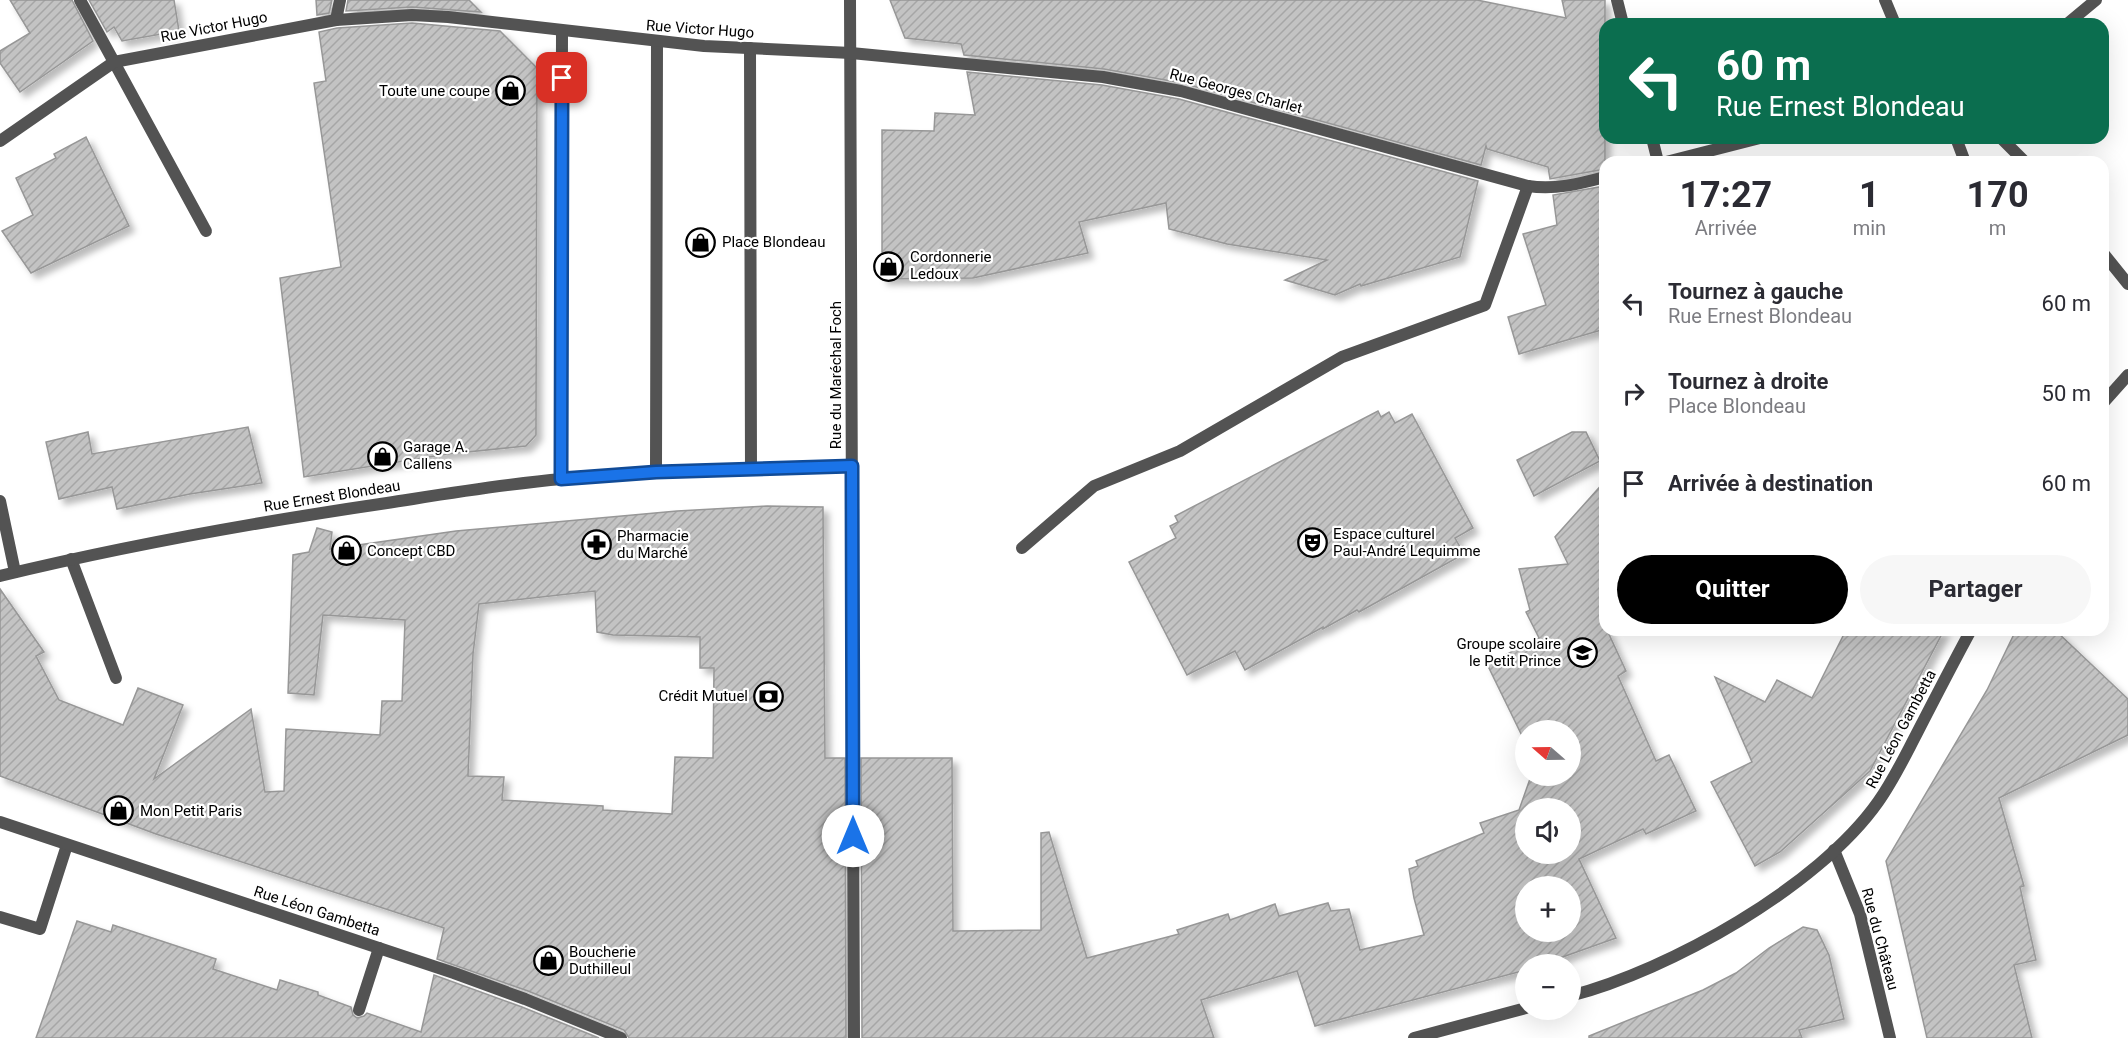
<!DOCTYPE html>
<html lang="fr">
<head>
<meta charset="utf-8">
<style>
	body { margin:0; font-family:Roboto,sans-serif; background:#f7f7f7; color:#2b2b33; height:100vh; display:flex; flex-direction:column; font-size:22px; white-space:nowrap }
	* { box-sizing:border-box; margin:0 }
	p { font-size:20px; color:#7c7c81 }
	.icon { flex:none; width:33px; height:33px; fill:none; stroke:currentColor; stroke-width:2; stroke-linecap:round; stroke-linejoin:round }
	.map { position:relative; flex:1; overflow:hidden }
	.panel { position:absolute; left:1599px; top:156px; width:510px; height:480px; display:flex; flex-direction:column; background:#fff; border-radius:18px; box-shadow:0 6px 24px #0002 }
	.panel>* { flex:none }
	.guide { position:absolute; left:1599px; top:18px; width:510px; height:126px; border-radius:18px; box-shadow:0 6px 24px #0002; background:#0b6e4f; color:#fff; overflow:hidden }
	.needle { width:39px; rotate:290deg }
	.tools { position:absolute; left:1515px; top:720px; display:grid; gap:12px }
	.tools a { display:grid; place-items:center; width:66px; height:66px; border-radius:50%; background:#fff; box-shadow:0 6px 24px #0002; font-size:30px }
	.pin { position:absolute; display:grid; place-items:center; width:51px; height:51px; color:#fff; margin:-26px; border-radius:12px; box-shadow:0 3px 9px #0006 }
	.me { position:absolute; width:66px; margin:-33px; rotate:0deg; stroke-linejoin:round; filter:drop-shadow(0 0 4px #0008) }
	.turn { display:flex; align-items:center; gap:21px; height:126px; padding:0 18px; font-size:27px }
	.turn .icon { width:78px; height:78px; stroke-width:2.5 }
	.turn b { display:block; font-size:42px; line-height:51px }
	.eta { display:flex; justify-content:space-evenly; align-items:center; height:102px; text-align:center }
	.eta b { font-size:36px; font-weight:700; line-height:42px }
	.primary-button { display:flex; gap:12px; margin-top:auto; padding:12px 18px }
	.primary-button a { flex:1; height:69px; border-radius:36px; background:#000; color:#fff; font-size:24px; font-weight:700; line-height:69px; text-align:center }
	.primary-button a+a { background:#f7f7f7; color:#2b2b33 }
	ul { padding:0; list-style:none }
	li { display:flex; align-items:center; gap:18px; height:90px; padding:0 18px }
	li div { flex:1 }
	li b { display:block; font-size:22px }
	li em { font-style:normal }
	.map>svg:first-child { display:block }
</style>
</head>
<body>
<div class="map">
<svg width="2128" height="1038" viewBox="0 0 2128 1038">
	<defs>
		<pattern id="building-hatch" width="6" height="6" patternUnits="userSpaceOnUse" patternTransform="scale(1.5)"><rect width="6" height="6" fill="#c3c3c3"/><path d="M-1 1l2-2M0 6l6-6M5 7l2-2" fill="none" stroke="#a6a6a6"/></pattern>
		<filter id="shadow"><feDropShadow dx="5.5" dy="5.5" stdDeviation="3" flood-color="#0004"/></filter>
	</defs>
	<rect width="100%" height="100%" fill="#fff"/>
	<g fill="url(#building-hatch)" stroke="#979797" stroke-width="1.5" fill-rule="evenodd" filter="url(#shadow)">
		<path d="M 10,0 L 72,0 L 93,41 L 20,92 L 0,63 L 0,51 L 30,33 Z"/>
		<path d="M 89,0 L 174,0 L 179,31 L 122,41 L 114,27 L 107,32 Z"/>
		<path d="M 316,0 L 332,0 L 329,13 L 317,15 Z"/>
		<path d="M 348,0 L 469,0 L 481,12 L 412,7 L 346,11 Z"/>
		<path d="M 890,0 L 1477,0 L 1566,18 L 1562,0 L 1605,0 L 1605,169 L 1550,179 L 1548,167 L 1487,149 L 1486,146 L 1481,165 L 1182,83 L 1104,69 L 964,55 L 961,44 L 905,38 Z"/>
		<path d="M 412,23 L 500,31 L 537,68 L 536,435 L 526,446 L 448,454 L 304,477 L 280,278 L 341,267 L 314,83 L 326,81 L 319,32 L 337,28 Z"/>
		<path d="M 967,72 L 1102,85 L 1179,99 L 1478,181 L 1460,257 L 1361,286 L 1360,284 L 1335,295 L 1285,280 L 1327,260 L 1227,244 L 1169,229 L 1166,203 L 1079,222 L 1088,253 L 973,278 L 882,279 L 882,130 L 934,131 L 935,113 L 975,115 Z"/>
		<path d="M 86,137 L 129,226 L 31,273 L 2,231 L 33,215 L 16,178 L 56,158 L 54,154 Z"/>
		<path d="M 1605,186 L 1605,329 L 1519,354 L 1508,317 L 1546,305 L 1523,234 L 1557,225 L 1553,195 Z"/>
		<path d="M 1378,411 L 1381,417 L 1389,412 L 1395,423 L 1412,414 L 1473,528 L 1455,538 L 1464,554 L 1359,612 L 1357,610 L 1323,629 L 1323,627 L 1245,670 L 1235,651 L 1187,675 L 1129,562 L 1176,538 L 1170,526 L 1178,522 L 1175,516 Z"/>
		<path d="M 248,427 L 262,483 L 190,494 L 117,509 L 112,487 L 59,499 L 46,442 L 88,432 L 92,454 Z"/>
		<path d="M 1572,432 L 1586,432 L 1600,461 L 1534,496 L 1517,460 Z"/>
		<path d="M 1605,481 L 1605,630 L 1607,630 L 1626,671 L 1618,676 L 1656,761 L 1669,755 L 1696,811 L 1646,834 L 1643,829 L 1579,859 L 1616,938 L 1543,964 L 1526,964 L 1526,970 L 1315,1026 L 1297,971 L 1201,1000 L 1214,1038 L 862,1038 L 861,758 L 952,758 L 953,931 L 1041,930 L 1041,833 L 1049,832 L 1087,958 L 1179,934 L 1177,930 L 1228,914 L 1230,920 L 1275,904 L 1279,916 L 1328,903 L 1331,911 L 1349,909 L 1360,950 L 1424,935 L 1414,898 L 1409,869 L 1418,866 L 1416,861 L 1484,833 L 1480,823 L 1519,810 L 1531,776 L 1570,776 L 1570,730 L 1526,730 L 1526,744 L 1487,664 L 1539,638 L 1526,612 L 1530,610 L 1519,569 L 1568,564 L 1555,537 ZM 1526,808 L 1570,808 L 1570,854 L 1526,854 ZM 1526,886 L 1570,886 L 1570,932 L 1526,932 Z"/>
		<path d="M 767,506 L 823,507 L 825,758 L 845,758 L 846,1038 L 629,1038 L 624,1030 L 528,991 L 437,959 L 444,928 L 156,834 L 0,776 L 0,589 L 44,652 L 36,656 L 59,700 L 123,725 L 138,688 L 183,705 L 154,779 L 251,709 L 265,792 L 284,791 L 286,729 L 380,735 L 382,701 L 402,701 L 405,620 L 323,615 L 314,695 L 288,693 L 293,555 L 309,552 L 317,528 L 332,532 L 330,549 L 456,531 L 677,511 ZM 595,591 L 597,632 L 613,635 L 700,637 L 700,668 L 714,668 L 713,758 L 675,757 L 672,814 L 603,810 L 603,806 L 502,800 L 504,777 L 468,776 L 473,654 L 479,604 Z"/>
		<path d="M 1846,630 L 1944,630 L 1870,771 L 1780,852 L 1755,866 L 1711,782 L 1752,762 L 1715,677 L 1765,702 L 1777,680 L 1812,698 Z"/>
		<path d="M 2016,630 L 2055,630 L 2128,699 L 2128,735 L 1999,798 L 2024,886 L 2020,887 L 2036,960 L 2014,965 L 2032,1038 L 1927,1038 L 1886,861 L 1987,690 Z"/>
		<path d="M 77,921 L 111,932 L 113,925 L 216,959 L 213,969 L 277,990 L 280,980 L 318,992 L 318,995 L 351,1007 L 353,1015 L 357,1018 L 364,1016 L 367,1013 L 421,1032 L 434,975 L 522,1007 L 599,1038 L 36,1038 Z"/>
		<path d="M 1803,927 L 1817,930 L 1829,955 L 1844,1019 L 1799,1030 L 1802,1038 L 1589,1038 L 1589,1036 L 1703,990 L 1736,973 L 1769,948 Z"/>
	</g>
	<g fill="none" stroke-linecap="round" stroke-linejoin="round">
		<g stroke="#535353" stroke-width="12">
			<path d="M 750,48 L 751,469"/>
			<path d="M 114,62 L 206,231"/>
			<path d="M 656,472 L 657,42"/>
			<path d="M 0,501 L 15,572"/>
			<path d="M 71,559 L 116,678"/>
			<path d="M 0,917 L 40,929 L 67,845"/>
			<path d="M 359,1010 L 379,948"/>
		</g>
		<path stroke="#535353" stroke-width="12" d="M 1022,548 L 1094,486 L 1180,451 L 1342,357 L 1485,305 L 1528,186"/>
		<g stroke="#535353" stroke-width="12">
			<path d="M 80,0 L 114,62"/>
			<path d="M 850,0 L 854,1038"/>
			<path d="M 1617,0 L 1623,24"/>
			<path d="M 336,20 L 340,0"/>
			<path d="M 2067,24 L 2096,0"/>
			<path d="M 1652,138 L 1658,162"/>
			<path d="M 1956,138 L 1965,162"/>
			<path d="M 0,141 L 114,62 L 336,20 L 412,15 L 448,17 L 704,46 L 851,53 L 1103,77 L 1181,91 L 1528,186 C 1555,190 1579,184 1605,177"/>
			<path d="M 1666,162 L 1760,138"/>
			<path d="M 561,479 L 562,31"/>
			<path d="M 0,576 C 128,545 257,522 387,503 C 445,494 504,484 562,479 C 658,470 755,469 852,466"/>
		</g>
		<g stroke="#535353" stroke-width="12">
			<path d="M 1885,0 L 1895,24"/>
			<path d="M 2001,138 L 2025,162"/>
			<path d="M 2103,253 L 2128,284"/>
			<path d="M 2103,403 L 2128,375"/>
			<path d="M 0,822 L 454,973 L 525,999 L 621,1038"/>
			<path d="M 1834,850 L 1860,914 L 1890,1038"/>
			<path d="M 1570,996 C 1670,970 1818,887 1878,802 C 1893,781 1904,758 1916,735 C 1934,700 1952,665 1971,630"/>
			<path d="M 1414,1038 L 1526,1008"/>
		</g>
	</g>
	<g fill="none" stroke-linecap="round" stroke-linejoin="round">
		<defs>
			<path id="route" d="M 562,78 L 561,479 L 656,472 L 852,466 L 853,836"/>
		</defs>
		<use href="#route" stroke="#114b97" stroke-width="15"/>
		<use href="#route" stroke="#1a73e8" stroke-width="10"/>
	</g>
	<defs>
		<symbol id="shop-ring" viewBox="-11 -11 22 22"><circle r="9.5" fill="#fff" stroke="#000" stroke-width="1.5"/><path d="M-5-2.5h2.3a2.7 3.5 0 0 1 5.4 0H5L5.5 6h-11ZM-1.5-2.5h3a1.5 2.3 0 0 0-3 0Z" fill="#000"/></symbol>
		<symbol id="theatre-ring" viewBox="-11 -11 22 22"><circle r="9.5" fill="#fff" stroke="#000" stroke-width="1.5"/><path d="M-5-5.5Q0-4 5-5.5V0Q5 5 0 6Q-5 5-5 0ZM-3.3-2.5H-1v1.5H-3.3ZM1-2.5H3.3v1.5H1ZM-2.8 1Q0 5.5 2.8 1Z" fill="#000"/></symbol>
		<symbol id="pharmacy-ring" viewBox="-11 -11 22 22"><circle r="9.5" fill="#fff" stroke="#000" stroke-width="1.5"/><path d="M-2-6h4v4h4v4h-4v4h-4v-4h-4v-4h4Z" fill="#000"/></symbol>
		<symbol id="school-ring" viewBox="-11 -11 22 22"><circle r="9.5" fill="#fff" stroke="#000" stroke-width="1.5"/><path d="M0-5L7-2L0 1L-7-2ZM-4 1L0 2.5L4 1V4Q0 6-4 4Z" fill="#000"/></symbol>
		<symbol id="bank-ring" viewBox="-11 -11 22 22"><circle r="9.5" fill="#fff" stroke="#000" stroke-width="1.5"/><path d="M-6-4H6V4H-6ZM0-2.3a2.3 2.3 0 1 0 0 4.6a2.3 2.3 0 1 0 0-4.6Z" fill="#000"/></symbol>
	</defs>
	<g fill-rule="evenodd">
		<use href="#shop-ring" x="494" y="74" width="33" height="33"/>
		<use href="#shop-ring" x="684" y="226" width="33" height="33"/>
		<use href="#shop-ring" x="872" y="250" width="33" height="33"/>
		<use href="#shop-ring" x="366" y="440" width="33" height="33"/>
		<use href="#theatre-ring" x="1296" y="526" width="33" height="33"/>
		<use href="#pharmacy-ring" x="580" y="528" width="33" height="33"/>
		<use href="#shop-ring" x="330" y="534" width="33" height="33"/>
		<use href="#school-ring" x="1566" y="636" width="33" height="33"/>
		<use href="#bank-ring" x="752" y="680" width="33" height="33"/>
		<use href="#shop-ring" x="102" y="794" width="33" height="33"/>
		<use href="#shop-ring" x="532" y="944" width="33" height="33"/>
	</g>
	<g text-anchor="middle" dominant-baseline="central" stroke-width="4.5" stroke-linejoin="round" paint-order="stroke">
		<g font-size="15" fill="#000" stroke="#fff">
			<text transform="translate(214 27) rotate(-11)">Rue Victor Hugo</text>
			<text transform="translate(700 29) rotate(4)">Rue Victor Hugo</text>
			<text transform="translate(1236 91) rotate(15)">Rue Georges Charlet</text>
			<text transform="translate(836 375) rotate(-90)">Rue du Maréchal Foch</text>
			<text transform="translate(332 496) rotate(-9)">Rue Ernest Blondeau</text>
			<text transform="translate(1901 729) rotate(-62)">Rue Léon Gambetta</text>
			<text transform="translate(317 911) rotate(18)">Rue Léon Gambetta</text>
			<text transform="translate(1880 939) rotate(75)">Rue du Château</text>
		</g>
		<g font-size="15" fill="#000" stroke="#fff" text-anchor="start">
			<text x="490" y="91" text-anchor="end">Toute une coupe</text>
			<text x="722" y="242">Place Blondeau</text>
			<text x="910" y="257">Cordonnerie<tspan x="910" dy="17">Ledoux</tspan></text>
			<text x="403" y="447">Garage A.<tspan x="403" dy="17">Callens</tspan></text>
			<text x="1333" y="534">Espace culturel<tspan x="1333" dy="17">Paul-André Lequimme</tspan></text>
			<text x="617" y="536">Pharmacie<tspan x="617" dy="17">du Marché</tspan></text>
			<text x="367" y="551">Concept CBD</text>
			<text x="1561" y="644" text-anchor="end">Groupe scolaire<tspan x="1561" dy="17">le Petit Prince</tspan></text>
			<text x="748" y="696" text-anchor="end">Crédit Mutuel</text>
			<text x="140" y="811">Mon Petit Paris</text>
			<text x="569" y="952">Boucherie<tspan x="569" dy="17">Duthilleul</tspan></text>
		</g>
	</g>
</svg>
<div class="tools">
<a><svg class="needle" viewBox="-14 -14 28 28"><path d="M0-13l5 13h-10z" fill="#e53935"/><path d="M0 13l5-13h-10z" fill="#7c7c81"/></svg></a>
<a><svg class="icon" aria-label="sound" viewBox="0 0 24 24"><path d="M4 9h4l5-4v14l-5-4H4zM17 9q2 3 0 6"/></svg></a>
<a>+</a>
<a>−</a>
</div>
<div class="pin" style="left:562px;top:78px;background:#d93025"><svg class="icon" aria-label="arrive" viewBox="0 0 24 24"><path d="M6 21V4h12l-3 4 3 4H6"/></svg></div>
<svg class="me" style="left:853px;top:836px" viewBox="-20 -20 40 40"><circle r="19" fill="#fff"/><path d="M0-13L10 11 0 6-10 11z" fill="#1a73e8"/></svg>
<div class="guide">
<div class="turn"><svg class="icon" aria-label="left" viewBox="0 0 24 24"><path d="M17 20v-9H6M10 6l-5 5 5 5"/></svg><div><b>60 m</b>Rue Ernest Blondeau</div></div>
</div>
<section class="panel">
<div class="eta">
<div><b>17:27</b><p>Arrivée</p></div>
<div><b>1</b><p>min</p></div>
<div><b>170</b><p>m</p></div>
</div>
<ul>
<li><svg class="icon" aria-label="left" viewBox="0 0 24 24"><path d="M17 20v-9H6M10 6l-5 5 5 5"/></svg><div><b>Tournez à gauche</b><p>Rue Ernest Blondeau</p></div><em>60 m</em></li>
<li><svg class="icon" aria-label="right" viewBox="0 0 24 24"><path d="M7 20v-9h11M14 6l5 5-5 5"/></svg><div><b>Tournez à droite</b><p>Place Blondeau</p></div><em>50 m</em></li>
<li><svg class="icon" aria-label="arrive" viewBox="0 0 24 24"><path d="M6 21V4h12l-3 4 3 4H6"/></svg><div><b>Arrivée à destination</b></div><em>60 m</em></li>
</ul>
<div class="primary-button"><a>Quitter</a><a>Partager</a></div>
</section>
</div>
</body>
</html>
